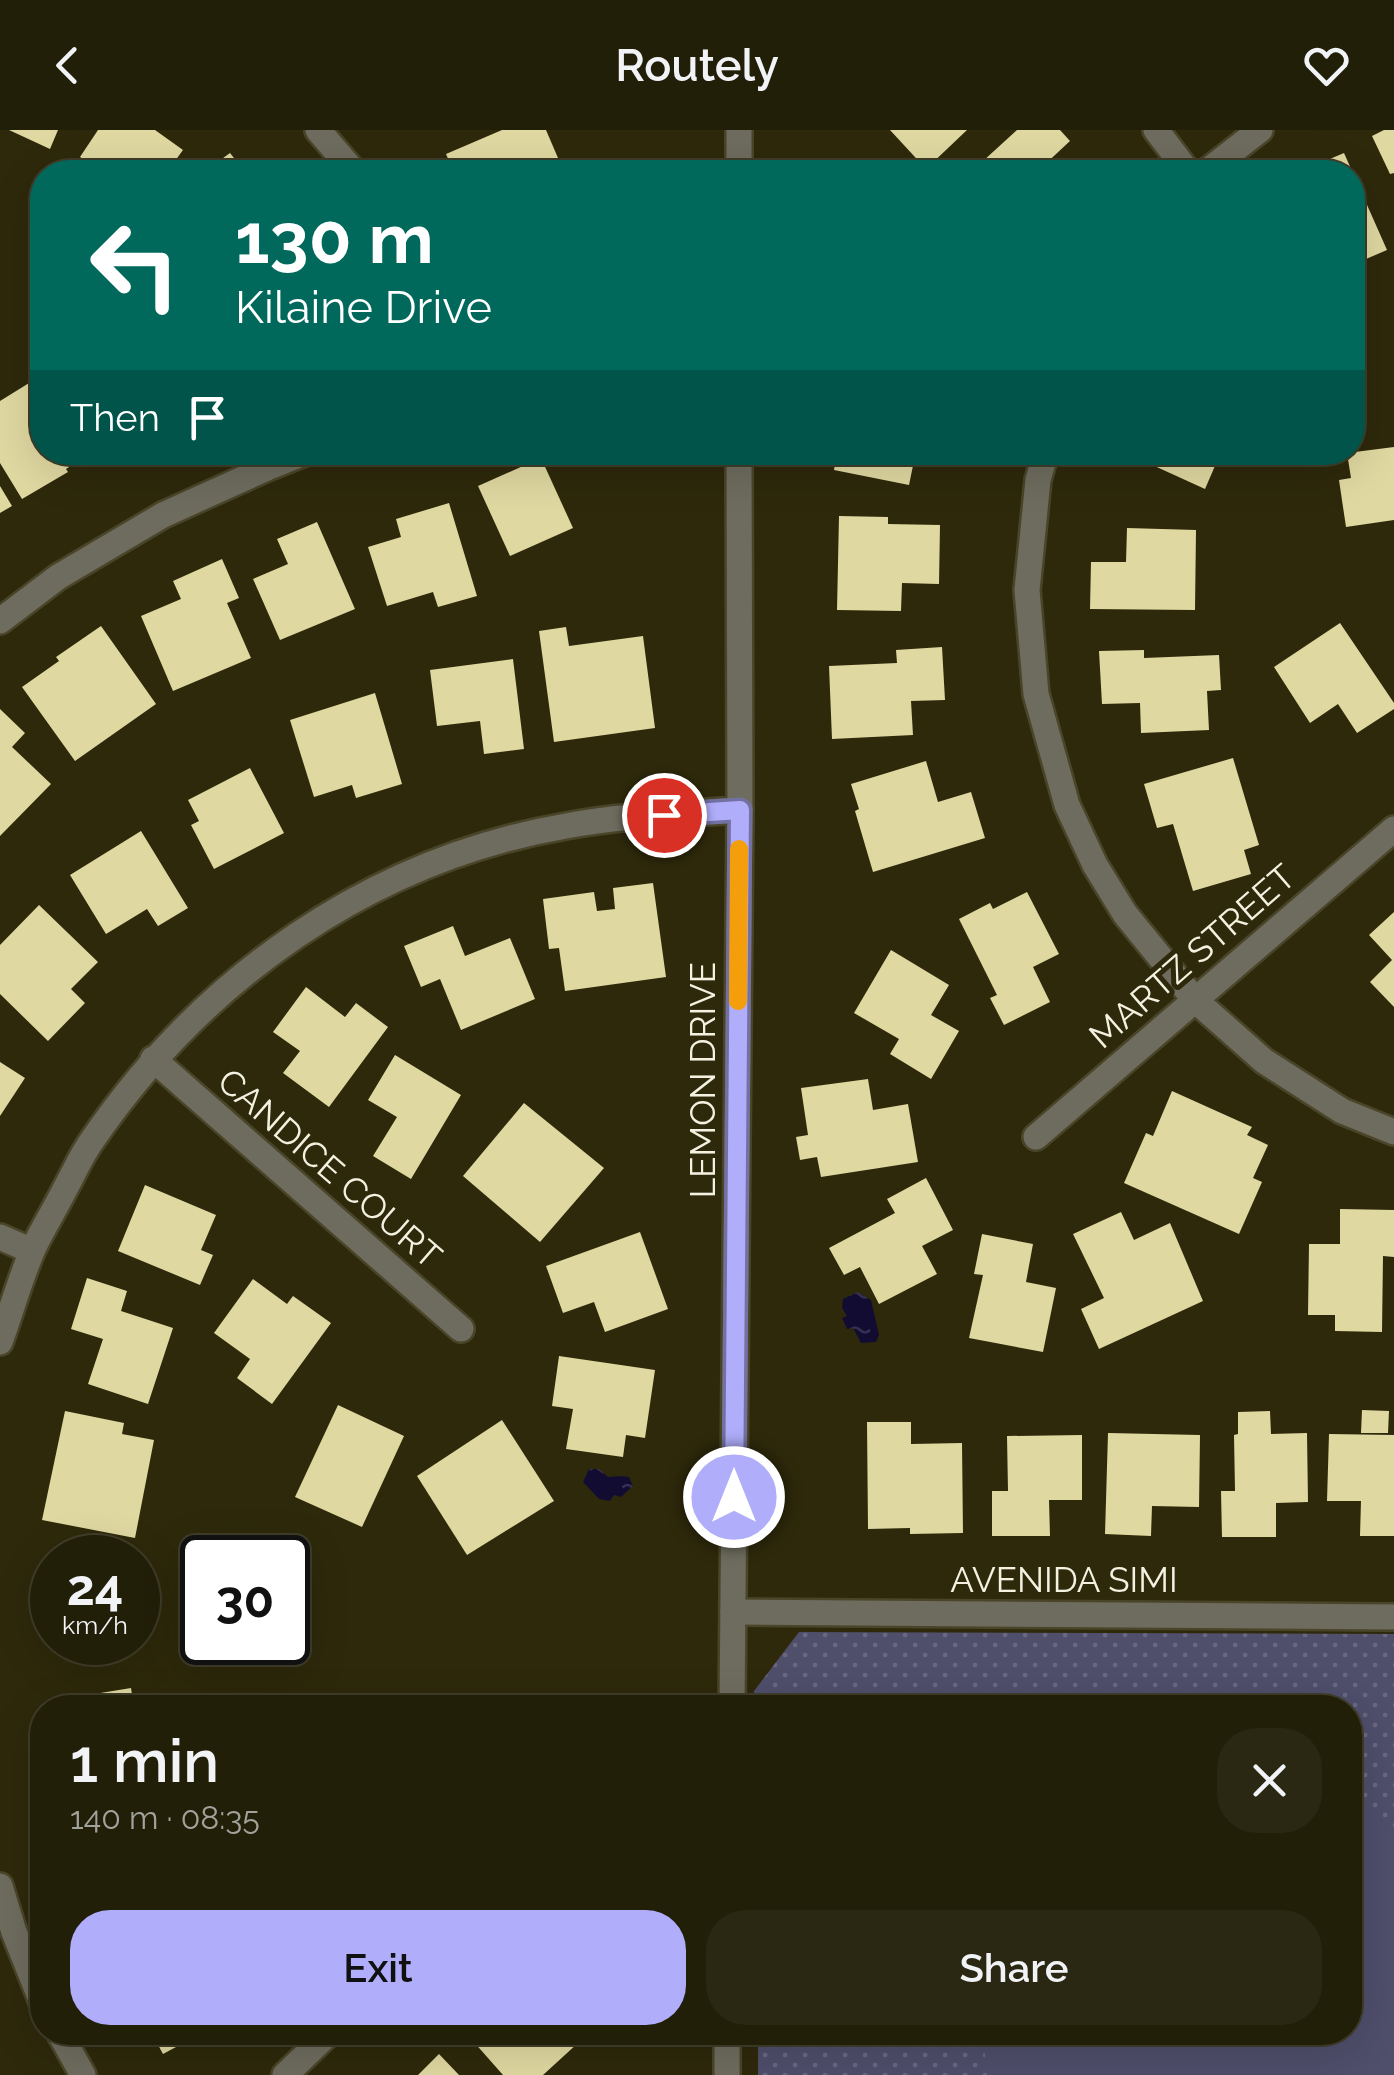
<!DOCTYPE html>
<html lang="en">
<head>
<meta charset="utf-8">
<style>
	body { margin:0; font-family:Raleway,sans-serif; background:#2a2712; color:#f1f3f6; height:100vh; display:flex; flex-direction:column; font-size:38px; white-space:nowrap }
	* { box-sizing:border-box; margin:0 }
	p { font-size:32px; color:#a2a29c }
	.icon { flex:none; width:55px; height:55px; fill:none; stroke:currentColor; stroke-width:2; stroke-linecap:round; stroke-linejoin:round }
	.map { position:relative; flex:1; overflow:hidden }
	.panel { position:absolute; left:30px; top:1565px; width:1332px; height:350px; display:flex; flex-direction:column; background:#221f08; border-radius:40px; box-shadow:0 10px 40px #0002,0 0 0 2px #3f3d29 }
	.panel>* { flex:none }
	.top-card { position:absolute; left:30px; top:30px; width:1335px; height:305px; border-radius:40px; box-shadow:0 10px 40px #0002,0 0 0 2px #3f3d29; background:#00695c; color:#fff; overflow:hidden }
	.speed { position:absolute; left:30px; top:1405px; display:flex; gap:20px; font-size:50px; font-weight:700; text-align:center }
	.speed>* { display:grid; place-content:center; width:130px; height:130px; border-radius:50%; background:#221f08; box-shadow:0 10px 40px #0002,0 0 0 2px #3f3d29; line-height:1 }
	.speed small { font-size:25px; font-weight:400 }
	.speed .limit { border:5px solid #111; border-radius:15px; background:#fff; color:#111 }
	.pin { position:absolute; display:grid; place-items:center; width:85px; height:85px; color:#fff; margin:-42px; border:5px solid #fff; border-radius:50%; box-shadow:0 2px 10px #0007 }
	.me { position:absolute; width:110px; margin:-55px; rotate:0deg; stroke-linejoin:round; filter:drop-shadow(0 0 8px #0008) }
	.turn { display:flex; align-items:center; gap:35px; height:210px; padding:0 40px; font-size:45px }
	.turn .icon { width:130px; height:130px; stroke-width:2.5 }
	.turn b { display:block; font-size:70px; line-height:85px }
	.then { display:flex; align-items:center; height:95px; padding:0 40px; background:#0003; gap:20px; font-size:38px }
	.round { display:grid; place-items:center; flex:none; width:105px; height:105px; border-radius:40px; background:#2a2712 }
	.headline { display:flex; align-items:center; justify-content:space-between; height:170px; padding:0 40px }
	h1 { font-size:60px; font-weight:600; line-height:75px }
	.button { display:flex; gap:20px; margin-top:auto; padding:20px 40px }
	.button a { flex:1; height:115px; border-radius:40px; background:#b0aefa; color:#111; font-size:40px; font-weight:600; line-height:115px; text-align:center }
	.button a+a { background:#2a2712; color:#f1f3f6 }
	header { display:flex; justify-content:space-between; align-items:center; height:130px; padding:0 40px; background:#221f08; font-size:45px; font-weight:600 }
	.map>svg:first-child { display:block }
</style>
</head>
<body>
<header><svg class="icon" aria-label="back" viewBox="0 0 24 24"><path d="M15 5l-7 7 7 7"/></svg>Routely<svg class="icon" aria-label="heart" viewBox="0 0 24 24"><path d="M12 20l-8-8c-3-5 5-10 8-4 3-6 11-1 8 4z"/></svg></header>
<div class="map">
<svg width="1394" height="1945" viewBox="0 0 1394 1945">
	<defs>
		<pattern id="park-dots" width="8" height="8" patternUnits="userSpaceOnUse" patternTransform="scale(2.5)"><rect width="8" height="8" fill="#4f4e6b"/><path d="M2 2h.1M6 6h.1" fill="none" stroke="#696880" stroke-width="1.8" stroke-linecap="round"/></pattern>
		<pattern id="water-ripples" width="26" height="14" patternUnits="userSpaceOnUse" patternTransform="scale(2.5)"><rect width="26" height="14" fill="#120c32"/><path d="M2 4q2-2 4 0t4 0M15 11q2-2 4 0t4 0" fill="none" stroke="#35304f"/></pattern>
	</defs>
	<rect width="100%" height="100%" fill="#2e290b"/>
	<path fill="url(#park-dots)" d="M 799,1502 L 1394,1504 L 1394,1945 L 758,1945 L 758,1903 L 1350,1902 L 1350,1578 L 754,1578 L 754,1561 Z"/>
	<path fill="#4f4e6b" d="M 1350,1672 L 1394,1700 L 1394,1945 L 987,1945 L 983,1903 L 1350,1902 Z"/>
	<g fill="url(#water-ripples)">
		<path d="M 858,1162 L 871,1170 L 879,1205 L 876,1212 L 861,1213 L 853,1198 L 847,1199 L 842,1188 L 847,1186 L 842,1178 L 843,1169 Z"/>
		<path d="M 589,1339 L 599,1339 L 608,1347 L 622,1346 L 629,1347 L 633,1356 L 621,1367 L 614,1365 L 610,1371 L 599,1369 L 583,1352 Z"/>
	</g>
	<g fill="#e0d8a1">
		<path d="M 9,0 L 58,0 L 50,19 Z"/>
		<path d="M 98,0 L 155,0 L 183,20 L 167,42 L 102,42 L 80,27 Z"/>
		<path d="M 502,0 L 546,0 L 564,42 L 454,42 L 446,24 Z"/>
		<path d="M 890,0 L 967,0 L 926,39 Z"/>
		<path d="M 1017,0 L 1060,0 L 1070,11 L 1040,39 L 1043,42 L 971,42 Z"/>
		<path d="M 1384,0 L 1394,0 L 1394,43 L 1390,44 L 1372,6 Z"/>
		<path d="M 230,23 L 245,42 L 204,42 Z"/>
		<path d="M 1344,23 L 1387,120 L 1352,135 L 1352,42 L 1299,42 Z"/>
		<path d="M 42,245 L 42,322 L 93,322 L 66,339 L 68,342 L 22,369 L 0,333 L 0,271 Z"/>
		<path d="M 1394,317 L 1394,390 L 1346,397 L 1339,350 L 1351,348 L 1347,323 Z"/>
		<path d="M 837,322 L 955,322 L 952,334 L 915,326 L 909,355 L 834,340 Z"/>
		<path d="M 1139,322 L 1221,322 L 1205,359 L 1137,328 Z"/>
		<path d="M 541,328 L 573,398 L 510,426 L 478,356 Z"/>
		<path d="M 0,356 L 12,376 L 0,383 Z"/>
		<path d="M 449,373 L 477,466 L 438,477 L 433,462 L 387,476 L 368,417 L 401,407 L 396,389 Z"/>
		<path d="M 839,386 L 888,387 L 888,394 L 940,395 L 939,454 L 902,453 L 901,481 L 837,480 Z"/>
		<path d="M 317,392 L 355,479 L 280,510 L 253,449 L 288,434 L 277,409 Z"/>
		<path d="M 1127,398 L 1196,400 L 1195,480 L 1090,479 L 1091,432 L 1126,432 Z"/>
		<path d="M 222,429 L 239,468 L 227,473 L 251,528 L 173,561 L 141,486 L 181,469 L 173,451 Z"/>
		<path d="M 1340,493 L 1394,573 L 1394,579 L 1357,603 L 1338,574 L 1310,593 L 1274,537 Z"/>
		<path d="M 101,496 L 156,574 L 75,631 L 22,557 L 59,531 L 56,527 Z"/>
		<path d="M 566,497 L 569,516 L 643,506 L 655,598 L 554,612 L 539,501 Z"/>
		<path d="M 942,517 L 945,570 L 911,571 L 913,605 L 832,609 L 829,536 L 897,533 L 896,520 Z"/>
		<path d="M 1144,520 L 1144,528 L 1219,525 L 1221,560 L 1207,561 L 1209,600 L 1141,603 L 1140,573 L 1102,574 L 1099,521 Z"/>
		<path d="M 513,529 L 524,619 L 484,624 L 480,591 L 437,596 L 430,540 Z"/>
		<path d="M 375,563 L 402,654 L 356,668 L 352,655 L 314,667 L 290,590 Z"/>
		<path d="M 0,579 L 25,603 L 12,617 L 51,654 L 0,706 Z"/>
		<path d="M 1233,628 L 1259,715 L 1244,720 L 1251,744 L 1193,761 L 1173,694 L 1157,698 L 1144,654 Z"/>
		<path d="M 926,631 L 938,672 L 971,662 L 985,708 L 873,742 L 855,681 L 859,679 L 851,654 Z"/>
		<path d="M 250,638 L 284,703 L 214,739 L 191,695 L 199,691 L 188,670 Z"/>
		<path d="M 141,701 L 188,778 L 158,796 L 147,779 L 106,804 L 70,745 Z"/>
		<path d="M 653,753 L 666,847 L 565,861 L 559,818 L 549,819 L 543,769 L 594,762 L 597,781 L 615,779 L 613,758 Z"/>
		<path d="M 1027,762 L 1059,824 L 1033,837 L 1050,872 L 1004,895 L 990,868 L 997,865 L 959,789 L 990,773 L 993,779 Z"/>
		<path d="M 39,775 L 98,832 L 71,859 L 85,873 L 48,911 L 0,864 L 0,815 Z"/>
		<path d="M 1394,782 L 1394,877 L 1370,852 L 1392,830 L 1369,805 Z"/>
		<path d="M 453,796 L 465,826 L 510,808 L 535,869 L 461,900 L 440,849 L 421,857 L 404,816 Z"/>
		<path d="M 891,820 L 949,855 L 931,885 L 959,901 L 931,949 L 890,924 L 899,909 L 854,883 Z"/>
		<path d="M 306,857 L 345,887 L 356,873 L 388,897 L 329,977 L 283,943 L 300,921 L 273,902 Z"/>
		<path d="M 395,925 L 461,965 L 411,1049 L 373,1026 L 397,987 L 368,970 Z"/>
		<path d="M 0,932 L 25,948 L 0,986 Z"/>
		<path d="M 868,949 L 873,980 L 908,974 L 918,1032 L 821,1047 L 817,1027 L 800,1030 L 796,1007 L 808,1005 L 801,958 Z"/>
		<path d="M 1172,961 L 1252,997 L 1247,1005 L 1268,1015 L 1253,1048 L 1262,1052 L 1239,1104 L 1124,1053 L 1146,1003 L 1153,1006 Z"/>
		<path d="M 524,973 L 604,1038 L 540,1112 L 463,1046 Z"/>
		<path d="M 926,1048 L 953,1100 L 922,1116 L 937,1144 L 879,1174 L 860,1137 L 844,1145 L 829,1118 L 895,1083 L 887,1069 Z"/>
		<path d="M 145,1055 L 216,1085 L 201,1120 L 213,1125 L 200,1155 L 118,1121 Z"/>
		<path d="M 1340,1079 L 1394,1080 L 1394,1127 L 1383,1126 L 1382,1202 L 1335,1201 L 1335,1185 L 1308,1185 L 1309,1114 L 1340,1114 Z"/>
		<path d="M 1121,1082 L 1134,1110 L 1170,1093 L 1203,1171 L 1099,1219 L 1081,1179 L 1104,1168 L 1073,1104 Z"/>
		<path d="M 640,1102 L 668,1179 L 605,1202 L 594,1172 L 563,1183 L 546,1136 Z"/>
		<path d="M 982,1104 L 1033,1114 L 1026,1152 L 1056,1158 L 1043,1222 L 969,1208 L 983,1145 L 974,1144 Z"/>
		<path d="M 87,1148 L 127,1161 L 121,1181 L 173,1198 L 148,1274 L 88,1254 L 103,1209 L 71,1199 Z"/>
		<path d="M 253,1149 L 287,1174 L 293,1166 L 331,1193 L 272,1274 L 237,1248 L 250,1229 L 214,1203 Z"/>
		<path d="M 559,1226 L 655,1240 L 645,1308 L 626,1305 L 623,1327 L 566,1319 L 573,1279 L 552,1276 Z"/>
		<path d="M 338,1275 L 404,1306 L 362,1397 L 295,1367 Z"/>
		<path d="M 1362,1280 L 1389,1281 L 1388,1303 L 1361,1303 Z"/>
		<path d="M 65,1281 L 124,1293 L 122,1304 L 154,1310 L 135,1408 L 42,1390 Z"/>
		<path d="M 1270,1281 L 1271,1304 L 1307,1303 L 1308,1372 L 1276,1373 L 1276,1407 L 1222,1407 L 1221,1361 L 1235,1361 L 1234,1305 L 1238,1304 L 1238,1282 Z"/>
		<path d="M 502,1290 L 554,1371 L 467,1425 L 417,1346 Z"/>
		<path d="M 867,1292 L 911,1292 L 911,1314 L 962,1313 L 963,1403 L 910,1404 L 910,1398 L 868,1399 Z"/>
		<path d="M 1108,1303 L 1200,1305 L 1199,1377 L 1152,1376 L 1151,1406 L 1105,1404 Z"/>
		<path d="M 1329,1304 L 1394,1305 L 1394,1406 L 1360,1406 L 1361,1371 L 1327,1371 Z"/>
		<path d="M 1082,1305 L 1082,1370 L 1049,1370 L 1050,1406 L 992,1406 L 992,1361 L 1008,1361 L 1007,1306 Z"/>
		<path d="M 131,1558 L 134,1578 L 78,1578 L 76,1567 Z"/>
		<path d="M 151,1902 L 204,1902 L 163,1924 Z"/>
		<path d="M 465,1902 L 569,1902 L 578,1913 L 543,1945 L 503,1945 Z"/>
		<path d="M 439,1924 L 459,1945 L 418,1945 Z"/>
	</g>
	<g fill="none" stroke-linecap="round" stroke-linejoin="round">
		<defs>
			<g id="minor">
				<path d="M 318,0 L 354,42"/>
				<path d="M 739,0 L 739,42"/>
				<path d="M 1156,0 L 1188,42"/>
				<path d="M 1206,42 L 1260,0"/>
				<path d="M 1046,322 L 1038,350 L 1027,460 L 1036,564 L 1067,675 L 1095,735 L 1125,784 L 1195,870 L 1264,931 L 1342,981 L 1394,1002"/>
				<path d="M 0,491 L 58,447 L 163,385 L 267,338 L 307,322"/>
				<path d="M 153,929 L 461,1199"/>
				<path d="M 1036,1007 L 1394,699"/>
				<path d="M 0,1107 L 32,1121"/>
				<path d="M 0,1212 C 11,1182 20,1149 33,1119 C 43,1098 55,1079 65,1059 C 74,1043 81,1026 91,1012 C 202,849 369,730 566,696 C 623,685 682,684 740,680"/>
				<path d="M 733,1482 L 1394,1487"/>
				<path d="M 732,1578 L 740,680 L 739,322"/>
				<path d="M 0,1756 L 14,1802 L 42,1872"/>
				<path d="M 59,1902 L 83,1945"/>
				<path d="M 285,1945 L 330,1902"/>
				<path d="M 727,1945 L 727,1902"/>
			</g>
		</defs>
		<use href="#minor" stroke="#4a4529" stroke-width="30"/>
		<use href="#minor" stroke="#6d6c5e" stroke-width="25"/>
	</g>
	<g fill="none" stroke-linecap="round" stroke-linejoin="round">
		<defs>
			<path id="route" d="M 664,685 L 740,680 L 734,1367"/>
		</defs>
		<use href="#route" stroke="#7271a2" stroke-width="25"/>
		<use href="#route" stroke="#b0aefa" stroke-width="18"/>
		<path stroke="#f59e0b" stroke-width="18" d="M 738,871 L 739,719"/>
	</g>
	<g text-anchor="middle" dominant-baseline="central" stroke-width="10" stroke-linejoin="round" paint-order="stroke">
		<g font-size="35" fill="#f3f1e0" stroke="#2e290b">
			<text transform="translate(1192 826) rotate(-41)">MARTZ STREET</text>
			<text transform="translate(702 950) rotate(-90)">LEMON DRIVE</text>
			<text transform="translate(330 1038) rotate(41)">CANDICE COURT</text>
			<text x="1064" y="1449">AVENIDA SIMI</text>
		</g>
	</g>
</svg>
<div class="speed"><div>24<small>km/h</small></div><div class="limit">30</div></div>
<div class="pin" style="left:664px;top:685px;background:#d93025"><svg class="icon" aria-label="arrive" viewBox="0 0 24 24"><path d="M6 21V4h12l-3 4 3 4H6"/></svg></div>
<svg class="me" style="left:734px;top:1367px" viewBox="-20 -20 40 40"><circle r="17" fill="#b0aefa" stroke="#fff" stroke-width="3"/><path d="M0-11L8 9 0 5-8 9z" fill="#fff"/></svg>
<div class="top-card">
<div class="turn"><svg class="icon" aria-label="left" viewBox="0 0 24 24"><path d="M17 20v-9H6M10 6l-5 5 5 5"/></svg><div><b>130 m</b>Kilaine Drive</div></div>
<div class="then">Then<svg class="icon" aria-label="arrive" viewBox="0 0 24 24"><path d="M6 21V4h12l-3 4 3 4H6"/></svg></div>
</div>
<section class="panel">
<div class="headline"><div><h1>1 min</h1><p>140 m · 08:35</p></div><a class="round"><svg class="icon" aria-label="close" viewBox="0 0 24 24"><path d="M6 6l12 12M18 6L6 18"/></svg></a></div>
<div class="button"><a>Exit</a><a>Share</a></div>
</section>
</div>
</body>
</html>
